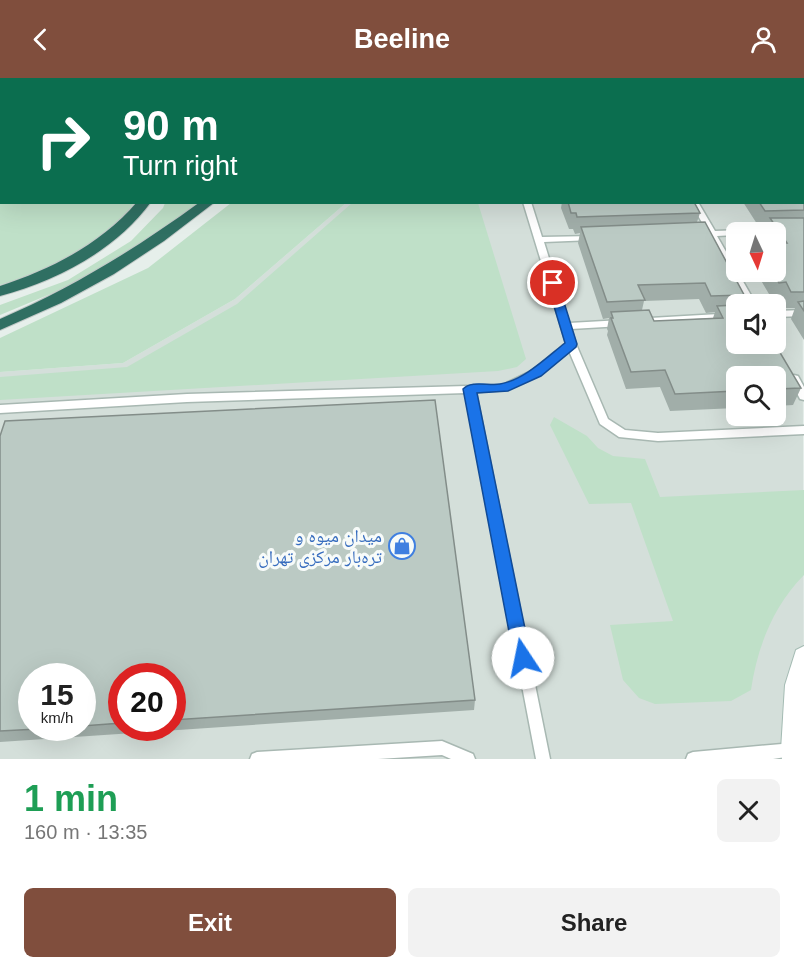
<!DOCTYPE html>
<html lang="en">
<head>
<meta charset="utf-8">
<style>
	body { margin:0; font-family:Helvetica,"Noto Naskh Arabic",sans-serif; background:#f2f2f2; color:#222; height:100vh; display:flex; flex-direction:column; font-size:22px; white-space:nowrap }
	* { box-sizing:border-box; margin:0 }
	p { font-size:20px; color:#767676 }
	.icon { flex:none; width:33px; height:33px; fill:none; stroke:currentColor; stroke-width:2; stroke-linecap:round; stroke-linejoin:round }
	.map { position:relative; height:681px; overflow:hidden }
	.panel { display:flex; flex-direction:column; background:#fff; flex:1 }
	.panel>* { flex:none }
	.top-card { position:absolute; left:0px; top:0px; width:804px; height:126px; box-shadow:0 6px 24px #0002; background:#0b6e4f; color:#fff; overflow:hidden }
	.needle { width:39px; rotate:176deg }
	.controls { position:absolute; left:726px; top:144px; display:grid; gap:12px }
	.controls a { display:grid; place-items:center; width:60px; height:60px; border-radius:9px; background:#fff; box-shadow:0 6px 24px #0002; font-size:30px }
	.speed { position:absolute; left:18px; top:585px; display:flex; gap:12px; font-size:30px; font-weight:700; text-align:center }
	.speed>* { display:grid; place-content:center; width:78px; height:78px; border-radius:50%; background:#fff; box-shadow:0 6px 24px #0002; line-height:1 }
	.speed small { font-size:15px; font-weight:400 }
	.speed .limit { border:9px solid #d22; background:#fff; color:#111 }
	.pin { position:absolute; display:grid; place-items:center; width:51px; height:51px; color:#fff; margin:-26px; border:3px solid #fff; border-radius:50%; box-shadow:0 2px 6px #0007 }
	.me { position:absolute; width:66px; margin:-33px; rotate:349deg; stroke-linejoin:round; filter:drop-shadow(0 0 4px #0008) }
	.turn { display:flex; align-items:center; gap:21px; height:126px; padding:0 24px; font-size:27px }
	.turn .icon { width:78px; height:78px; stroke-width:2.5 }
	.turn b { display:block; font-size:42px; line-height:51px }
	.round { display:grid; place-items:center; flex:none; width:63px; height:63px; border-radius:9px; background:#f2f2f2 }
	.overview { display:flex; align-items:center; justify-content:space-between; height:102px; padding:0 24px }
	h1 { font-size:36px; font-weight:700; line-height:45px; color:#1e9e55 }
	.primary-button { display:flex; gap:12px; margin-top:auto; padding:12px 24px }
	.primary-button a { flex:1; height:69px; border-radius:9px; background:#804e3d; color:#fff; font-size:24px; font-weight:700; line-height:69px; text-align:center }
	.primary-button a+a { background:#f2f2f2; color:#222 }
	header { display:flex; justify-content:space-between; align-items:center; height:78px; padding:0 24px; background:#804e3d; color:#fff; font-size:27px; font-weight:700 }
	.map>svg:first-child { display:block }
</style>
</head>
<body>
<header><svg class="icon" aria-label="back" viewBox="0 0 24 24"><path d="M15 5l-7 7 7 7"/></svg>Beeline<svg class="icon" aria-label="person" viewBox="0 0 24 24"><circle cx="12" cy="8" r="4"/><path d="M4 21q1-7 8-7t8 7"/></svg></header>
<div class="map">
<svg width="804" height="681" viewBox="0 0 804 681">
	<rect width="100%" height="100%" fill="#e6efeb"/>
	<path fill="#d4dfda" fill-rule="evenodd" d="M 802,30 L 804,681 L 0,681 L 0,294 L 123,285 L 235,221 L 346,125 L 802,124 ZM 736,154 L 776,154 L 776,194 L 736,194 ZM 736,226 L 776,226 L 776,266 L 736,266 ZM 736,298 L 776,298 L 776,338 L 736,338 ZM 32,598 L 82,598 L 82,650 L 32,650 ZM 122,598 L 172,598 L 172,650 L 122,650 Z"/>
	<g fill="#bfe0c8">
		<path d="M 601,0 L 804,0 L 804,53 L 802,2 L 546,1 Z"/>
		<path d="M 0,19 L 2,124 L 134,125 C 105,167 48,194 0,207 Z"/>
		<path d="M 165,125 L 198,125 L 136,171 L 72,207 L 0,237 L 0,227 L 68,202 L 131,163 L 163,130 Z"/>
		<path d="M 231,125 L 346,125 L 235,221 L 123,285 L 0,294 L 0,260 L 148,190 Z"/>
		<path d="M 352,125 L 478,125 L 526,281 L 517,289 L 498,293 L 0,322 L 0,299 L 127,289 L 237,226 Z"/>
		<path d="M 554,339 L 587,358 L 598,370 L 613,378 L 645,381 L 660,419 L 804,412 L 804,497 C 773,528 757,570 751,612 L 731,623 L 655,626 L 639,620 L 623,602 L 610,547 L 673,543 L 631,425 L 589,426 L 550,347 Z"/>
	</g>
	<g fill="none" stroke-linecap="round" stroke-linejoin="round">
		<defs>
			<g id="lane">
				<rect x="802" y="70" width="2" height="4"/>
				<path d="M 523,124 L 531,124 L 542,159 L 593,158 L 597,160 L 593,162 L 544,164 L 569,245 L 622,242 L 627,245 L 622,248 L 571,251 L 576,266 L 608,341 L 625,352 L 658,355 L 804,348 L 804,356 L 658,363 L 619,359 L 600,346 L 569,273 L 541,296 L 507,312 L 476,314 L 550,681 L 536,681 L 466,315 L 187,324 L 0,335 L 0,327 L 187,316 L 502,307 L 533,292 L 566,265 Z"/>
				<path d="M 690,124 L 698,124 L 715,153 L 804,150 L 804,154 L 736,154 L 736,157 L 717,158 L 756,226 L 748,226 L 709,158 L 699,158 L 695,156 L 699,154 L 707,153 Z"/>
				<path d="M 804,232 L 804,238 L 776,239 L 776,233 Z"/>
				<path d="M 736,235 L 736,241 L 650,246 L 645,243 L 650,240 Z"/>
				<path d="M 794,297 L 798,298 L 804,309 L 804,322 L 800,321 L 789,300 Z"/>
				<path d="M 442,663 L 473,676 L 475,681 L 451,681 L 442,677 L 378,681 L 250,681 L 252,676 L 257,674 Z"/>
				<path d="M 793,665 L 798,667 L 800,672 L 798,677 L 773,681 L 686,681 L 688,676 L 693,674 Z"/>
			</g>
			<path id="secondary" d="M 804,568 L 804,681 L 782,681 L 781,672 L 785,607 L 796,572 Z"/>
			<g id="primary">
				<path d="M 124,0 L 185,0 L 123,2 Z"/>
				<rect x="0" y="2" width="2" height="6"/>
			</g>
			<g id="highway">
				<path d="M 464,0 L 483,0 L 463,2 Z"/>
				<rect x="0" y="11" width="2" height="6"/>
				<path d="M 137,124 L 151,124 C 116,172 57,203 0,218 L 0,208 C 52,191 101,166 137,124 Z"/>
				<path d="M 200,124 L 215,124 L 164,163 L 114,196 L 61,225 L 0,252 L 0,241 C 72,210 137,170 200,124 Z"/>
			</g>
		</defs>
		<use href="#lane" stroke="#a8b8b2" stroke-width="3"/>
		<use href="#secondary" stroke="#a4bbb3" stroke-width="2"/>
		<use href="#primary" stroke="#c2cac8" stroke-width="2"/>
		<use href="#highway" stroke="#c2cac8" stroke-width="2"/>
		<use href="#lane" fill="#fff" fill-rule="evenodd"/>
		<use href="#secondary" fill="#fff" fill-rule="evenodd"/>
		<use href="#primary" fill="#6aa596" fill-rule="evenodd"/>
		<use href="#highway" fill="#2f6f62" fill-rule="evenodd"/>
	</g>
	<g fill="#a1aea9" fill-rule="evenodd">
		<path d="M 804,74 L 804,262 L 791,241 L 795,230 L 784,230 L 779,221 L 772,221 L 756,194 L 776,194 L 776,154 L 765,154 L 766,149 L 759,149 L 743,124 L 802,124 Z"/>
		<path d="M 562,124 L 694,124 L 700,135 L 697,144 L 705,144 L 749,226 L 801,310 L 793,327 L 776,328 L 776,298 L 736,298 L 736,330 L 670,333 L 660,309 L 626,311 L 607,257 L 608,253 L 607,251 L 609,240 L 603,241 L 578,165 L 580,155 L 575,156 L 573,151 L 569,151 L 561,130 ZM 699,221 L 706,235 L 715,234 L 713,240 L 654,243 L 642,232 L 644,223 Z"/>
		<path d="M 0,358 L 475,622 L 474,632 L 0,664 ZM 82,598 L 82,650 L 32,650 ZM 122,598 L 172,598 L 172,650 L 122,650 Z"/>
	</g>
	<g fill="#bbcac4" stroke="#838d89" stroke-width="1.5">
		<path d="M 802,74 L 804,74 L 804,132 L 765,133 L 759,124 L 802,124 Z"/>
		<path d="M 568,124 L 694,124 L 700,135 L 577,139 L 576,135 L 571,135 Z"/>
		<path d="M 770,140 L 804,140 L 804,214 L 791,214 L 786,204 L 779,205 L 772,194 L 776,194 L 776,165 L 787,165 Z"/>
		<path d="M 705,144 L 749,226 L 740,226 L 742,226 L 744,217 L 711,218 L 705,205 L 638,207 L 645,222 L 607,224 L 581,149 Z"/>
		<path d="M 804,223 L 804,233 L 798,224 Z"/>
		<path d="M 736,227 L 736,266 L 775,266 L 801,310 L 776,311 L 776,298 L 736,298 L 736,313 L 675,316 L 665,292 L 631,294 L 611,240 L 613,240 L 611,234 L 649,232 L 654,243 L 723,240 L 717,228 Z"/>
		<path d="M 435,322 L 475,622 L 172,642 L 172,598 L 122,598 L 122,645 L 82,648 L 82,598 L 32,598 L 32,650 L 57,650 L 0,653 L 0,358 L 5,343 Z"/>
	</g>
	<path fill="#1a73e8" stroke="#114b97" stroke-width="1.5" d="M 553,202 L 558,205 L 577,266 L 576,269 L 541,298 L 508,313 L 477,315 L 531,580 L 529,585 L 523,588 L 517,585 L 514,580 L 463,311 C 471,302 489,308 500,306 C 524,302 546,280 565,265 L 547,205 Z"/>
	<defs>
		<symbol id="shop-ring" viewBox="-11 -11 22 22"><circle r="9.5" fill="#f7fbf9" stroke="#3f7fe0" stroke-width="1.5"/><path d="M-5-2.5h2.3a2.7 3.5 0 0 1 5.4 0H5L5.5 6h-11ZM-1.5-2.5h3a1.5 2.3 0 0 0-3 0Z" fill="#3f7fe0"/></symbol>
	</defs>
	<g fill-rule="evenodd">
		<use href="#shop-ring" x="387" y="453" width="30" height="30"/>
	</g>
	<g text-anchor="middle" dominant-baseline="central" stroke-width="6" stroke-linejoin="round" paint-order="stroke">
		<g font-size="18" fill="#366cbe" stroke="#f7fbf9" text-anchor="end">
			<text x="382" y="458">میدان میوه و<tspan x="382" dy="21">تره‌بار مرکزی تهران</tspan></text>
		</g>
	</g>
</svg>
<div class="controls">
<a><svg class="needle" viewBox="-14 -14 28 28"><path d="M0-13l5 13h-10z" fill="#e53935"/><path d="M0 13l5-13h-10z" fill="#767676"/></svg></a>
<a><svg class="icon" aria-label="sound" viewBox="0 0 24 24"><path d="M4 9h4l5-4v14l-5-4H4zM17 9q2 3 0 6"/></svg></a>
<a><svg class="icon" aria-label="search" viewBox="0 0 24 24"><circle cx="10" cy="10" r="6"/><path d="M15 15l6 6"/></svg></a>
</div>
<div class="speed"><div>15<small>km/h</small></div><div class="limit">20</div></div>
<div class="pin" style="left:553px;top:205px;background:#d93025"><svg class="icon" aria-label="arrive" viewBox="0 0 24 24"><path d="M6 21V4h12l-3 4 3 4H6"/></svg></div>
<svg class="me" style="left:523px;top:580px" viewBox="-20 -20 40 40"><circle r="19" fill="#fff"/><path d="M0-13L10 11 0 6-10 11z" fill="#1a73e8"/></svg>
<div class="top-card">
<div class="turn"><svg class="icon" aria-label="right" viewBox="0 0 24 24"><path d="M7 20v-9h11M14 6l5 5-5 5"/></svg><div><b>90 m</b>Turn right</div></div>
</div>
</div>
<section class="panel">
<div class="overview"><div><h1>1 min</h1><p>160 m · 13:35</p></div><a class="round"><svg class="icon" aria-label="close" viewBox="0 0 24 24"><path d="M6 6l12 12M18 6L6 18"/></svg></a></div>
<div class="primary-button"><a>Exit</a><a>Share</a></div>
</section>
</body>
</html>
